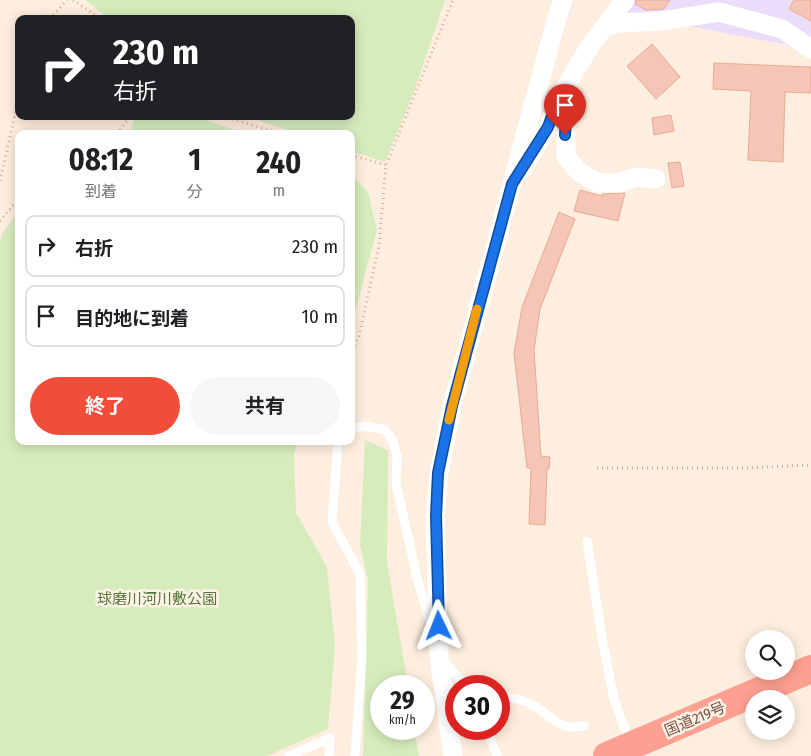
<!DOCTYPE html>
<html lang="ja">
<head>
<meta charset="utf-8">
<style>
	body { margin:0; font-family:"Fira Sans Condensed","Noto Sans JP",sans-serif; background:#f6f6f6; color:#202124; height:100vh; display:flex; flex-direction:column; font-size:19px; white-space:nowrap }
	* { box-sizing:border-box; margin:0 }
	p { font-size:16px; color:#757577 }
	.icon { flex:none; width:28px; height:28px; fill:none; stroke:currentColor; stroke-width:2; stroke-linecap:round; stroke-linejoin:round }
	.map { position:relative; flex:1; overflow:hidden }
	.panel { position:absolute; left:15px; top:130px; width:340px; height:315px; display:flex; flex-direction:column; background:#fff; border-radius:10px; box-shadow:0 2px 12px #0003 }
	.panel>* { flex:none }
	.guide { position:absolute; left:15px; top:15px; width:340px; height:105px; border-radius:10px; box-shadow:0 2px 12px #0003; background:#202124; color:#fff; overflow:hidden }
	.tools { position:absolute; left:745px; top:630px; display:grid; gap:10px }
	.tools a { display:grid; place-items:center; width:50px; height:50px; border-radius:50%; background:#fff; box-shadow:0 2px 12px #0003; font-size:25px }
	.speed { position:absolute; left:370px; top:675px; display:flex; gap:10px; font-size:25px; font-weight:700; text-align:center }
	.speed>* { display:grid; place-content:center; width:65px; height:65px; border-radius:50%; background:#fff; box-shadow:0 2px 12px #0003; line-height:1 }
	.speed small { font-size:12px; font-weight:400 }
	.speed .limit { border:8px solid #d22; background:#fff; color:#111 }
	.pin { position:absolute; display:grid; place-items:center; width:42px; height:42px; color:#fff; margin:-51px -21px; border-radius:50% 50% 50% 0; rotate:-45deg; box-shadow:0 0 5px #0007 }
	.pin .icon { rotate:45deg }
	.me { position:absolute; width:55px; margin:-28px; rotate:358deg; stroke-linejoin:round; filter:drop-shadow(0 0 4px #0008) }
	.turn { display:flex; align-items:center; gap:18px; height:105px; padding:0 15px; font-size:22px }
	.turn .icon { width:65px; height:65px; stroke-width:2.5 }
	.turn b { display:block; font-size:35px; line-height:42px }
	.eta { display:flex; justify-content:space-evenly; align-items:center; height:85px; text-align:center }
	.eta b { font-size:30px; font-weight:700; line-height:35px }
	.primary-button { display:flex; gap:10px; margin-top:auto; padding:10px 15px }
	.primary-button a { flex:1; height:58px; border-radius:30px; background:#f14d3b; color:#fff; font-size:20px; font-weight:700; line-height:58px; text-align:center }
	.primary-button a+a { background:#f6f6f6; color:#202124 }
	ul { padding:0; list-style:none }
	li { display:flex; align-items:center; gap:15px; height:62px; margin:0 10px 8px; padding:0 5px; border:2px solid #e0e0e0; border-radius:10px }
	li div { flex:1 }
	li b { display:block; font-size:19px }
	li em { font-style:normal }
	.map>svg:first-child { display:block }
</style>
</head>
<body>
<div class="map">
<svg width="811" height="756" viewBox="0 0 811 756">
	<rect width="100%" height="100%" fill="#feeedf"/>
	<path fill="#ebdcfa" d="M 626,0 L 811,0 L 811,46 L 798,47 L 626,14 Z"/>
	<g fill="#d6ecbd">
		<path d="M 85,0 L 445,0 L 414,91 L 385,162 L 351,151 L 351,134 L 299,134 L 246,116 L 351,116 L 351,19 L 109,19 Z"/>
		<path d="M 135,116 L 192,116 L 248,134 L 130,134 Z"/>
		<path d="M 351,174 L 368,192 L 377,230 L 351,326 Z"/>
		<path d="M 19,210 L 19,441 L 298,441 L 294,455 L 296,513 L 327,567 L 335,646 L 328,729 L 267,756 L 0,756 L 0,241 L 3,232 Z"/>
		<path d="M 365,440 L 388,450 L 387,562 L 408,686 L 381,686 L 381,729 L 414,729 L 419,756 L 363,756 L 368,580 L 360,546 Z"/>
	</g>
	<g fill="#f5c6b5" stroke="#e9aa94">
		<path d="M 636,0 L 670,0 L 664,9 L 646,10 L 635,4 Z"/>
		<path d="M 794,0 L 811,0 L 811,21 L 789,9 Z"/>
		<path d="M 652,44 L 680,77 L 656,99 L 627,66 Z"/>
		<path d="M 714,63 L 811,67 L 811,93 L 785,92 L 783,162 L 748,160 L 751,91 L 713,89 Z"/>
		<path d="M 671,115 L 674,131 L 654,135 L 652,118 Z"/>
		<path d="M 680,162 L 684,186 L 672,188 L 668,163 Z"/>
		<path d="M 580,190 L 602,196 L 602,194 L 625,193 L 618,221 L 574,211 Z"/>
		<path d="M 559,212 L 575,219 L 540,309 L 534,350 L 541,456 L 550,457 L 549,469 L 547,469 L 545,525 L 529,524 L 531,468 L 527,468 L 514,353 L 522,307 Z"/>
	</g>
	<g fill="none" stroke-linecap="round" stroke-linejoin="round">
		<g stroke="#daaa98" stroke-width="3" stroke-dasharray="1 4" stroke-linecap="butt">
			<path d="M 73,0 L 101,19"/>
			<path d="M 50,19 L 67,0"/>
			<path d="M 223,116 L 282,134"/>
			<path d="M 117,134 L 130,116"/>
			<path d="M 351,155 L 386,165"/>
			<path d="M 0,181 L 19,97"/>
			<path d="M 0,221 L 19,198"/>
			<path d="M 351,355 L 359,336 L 379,245 L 386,165 L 453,0"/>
			<path d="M 597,468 L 742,468 L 811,465"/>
		</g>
		<g stroke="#fff" stroke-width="9">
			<path d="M 351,429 L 366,426 L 385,430 L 393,441 L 397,456 L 396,483 L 417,578 L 432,630"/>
			<path d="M 338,441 L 332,522 L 360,574 L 362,656 L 355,756"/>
			<path d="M 587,541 L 602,638 L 614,699 L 630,743"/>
			<path d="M 442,659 L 466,686"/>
			<path d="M 499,697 C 513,698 524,699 536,707 C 556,718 557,731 584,726"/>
			<path d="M 487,729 L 497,756"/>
			<path d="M 289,756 L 330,738 L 329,756"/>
		</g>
		<g stroke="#fff" stroke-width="19">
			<path d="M 605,28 L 617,23 L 661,21 L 719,12 L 782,29 L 811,49"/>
			<path d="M 556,105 L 566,118 L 566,156 L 579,172 L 598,183 L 619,183 L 636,177 L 656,179"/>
			<path d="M 522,169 L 548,127 L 558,100 L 576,69 L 592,43 L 625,0"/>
			<path d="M 453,756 L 439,656 L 435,516 L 439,473 L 452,406 L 556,21 L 563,0"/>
		</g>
		<path stroke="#fda091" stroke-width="28" d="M 607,756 L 811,669"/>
	</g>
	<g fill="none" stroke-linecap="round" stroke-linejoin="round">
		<defs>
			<path id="route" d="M 439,626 L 436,516 L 438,473 L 452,406 L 512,184 L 548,127 L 556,105 L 566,118 L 565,135"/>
		</defs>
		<use href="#route" stroke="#114b97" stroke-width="12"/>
		<use href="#route" stroke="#1a73e8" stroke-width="9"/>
		<path stroke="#f59e0b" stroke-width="9" d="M 449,420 L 477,309"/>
	</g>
	<g text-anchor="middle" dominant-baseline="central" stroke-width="5" stroke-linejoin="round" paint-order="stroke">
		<g font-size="15" fill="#53773a" stroke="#fff3e7">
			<text x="157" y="599">球磨川河川敷公園</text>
		</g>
		<g font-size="15" fill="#765045" stroke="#fff3e7">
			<text transform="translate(695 719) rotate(-23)">国道219号</text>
		</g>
	</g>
</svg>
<div class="tools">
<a><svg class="icon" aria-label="search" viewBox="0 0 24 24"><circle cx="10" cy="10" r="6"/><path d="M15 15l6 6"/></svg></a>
<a><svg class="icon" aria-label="layers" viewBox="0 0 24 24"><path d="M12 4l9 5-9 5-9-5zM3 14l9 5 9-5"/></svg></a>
</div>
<div class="speed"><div>29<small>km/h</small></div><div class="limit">30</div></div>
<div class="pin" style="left:565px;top:135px;background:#d93025"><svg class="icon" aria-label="arrive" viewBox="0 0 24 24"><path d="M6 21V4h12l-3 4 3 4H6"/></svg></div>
<svg class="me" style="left:439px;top:626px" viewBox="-20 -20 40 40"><path d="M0-17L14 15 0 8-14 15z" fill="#1a73e8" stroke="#fff" stroke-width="4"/></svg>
<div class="guide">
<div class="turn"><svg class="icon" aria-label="right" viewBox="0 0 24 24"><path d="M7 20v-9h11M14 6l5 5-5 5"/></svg><div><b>230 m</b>右折</div></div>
</div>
<section class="panel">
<div class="eta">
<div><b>08:12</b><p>到着</p></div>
<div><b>1</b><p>分</p></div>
<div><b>240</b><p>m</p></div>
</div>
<ul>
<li><svg class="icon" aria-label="right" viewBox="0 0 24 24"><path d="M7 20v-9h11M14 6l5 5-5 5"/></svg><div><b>右折</b></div><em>230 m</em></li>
<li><svg class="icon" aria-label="arrive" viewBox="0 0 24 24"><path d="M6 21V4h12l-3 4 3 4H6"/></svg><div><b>目的地に到着</b></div><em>10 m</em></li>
</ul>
<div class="primary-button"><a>終了</a><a>共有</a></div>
</section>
</div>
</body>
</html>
